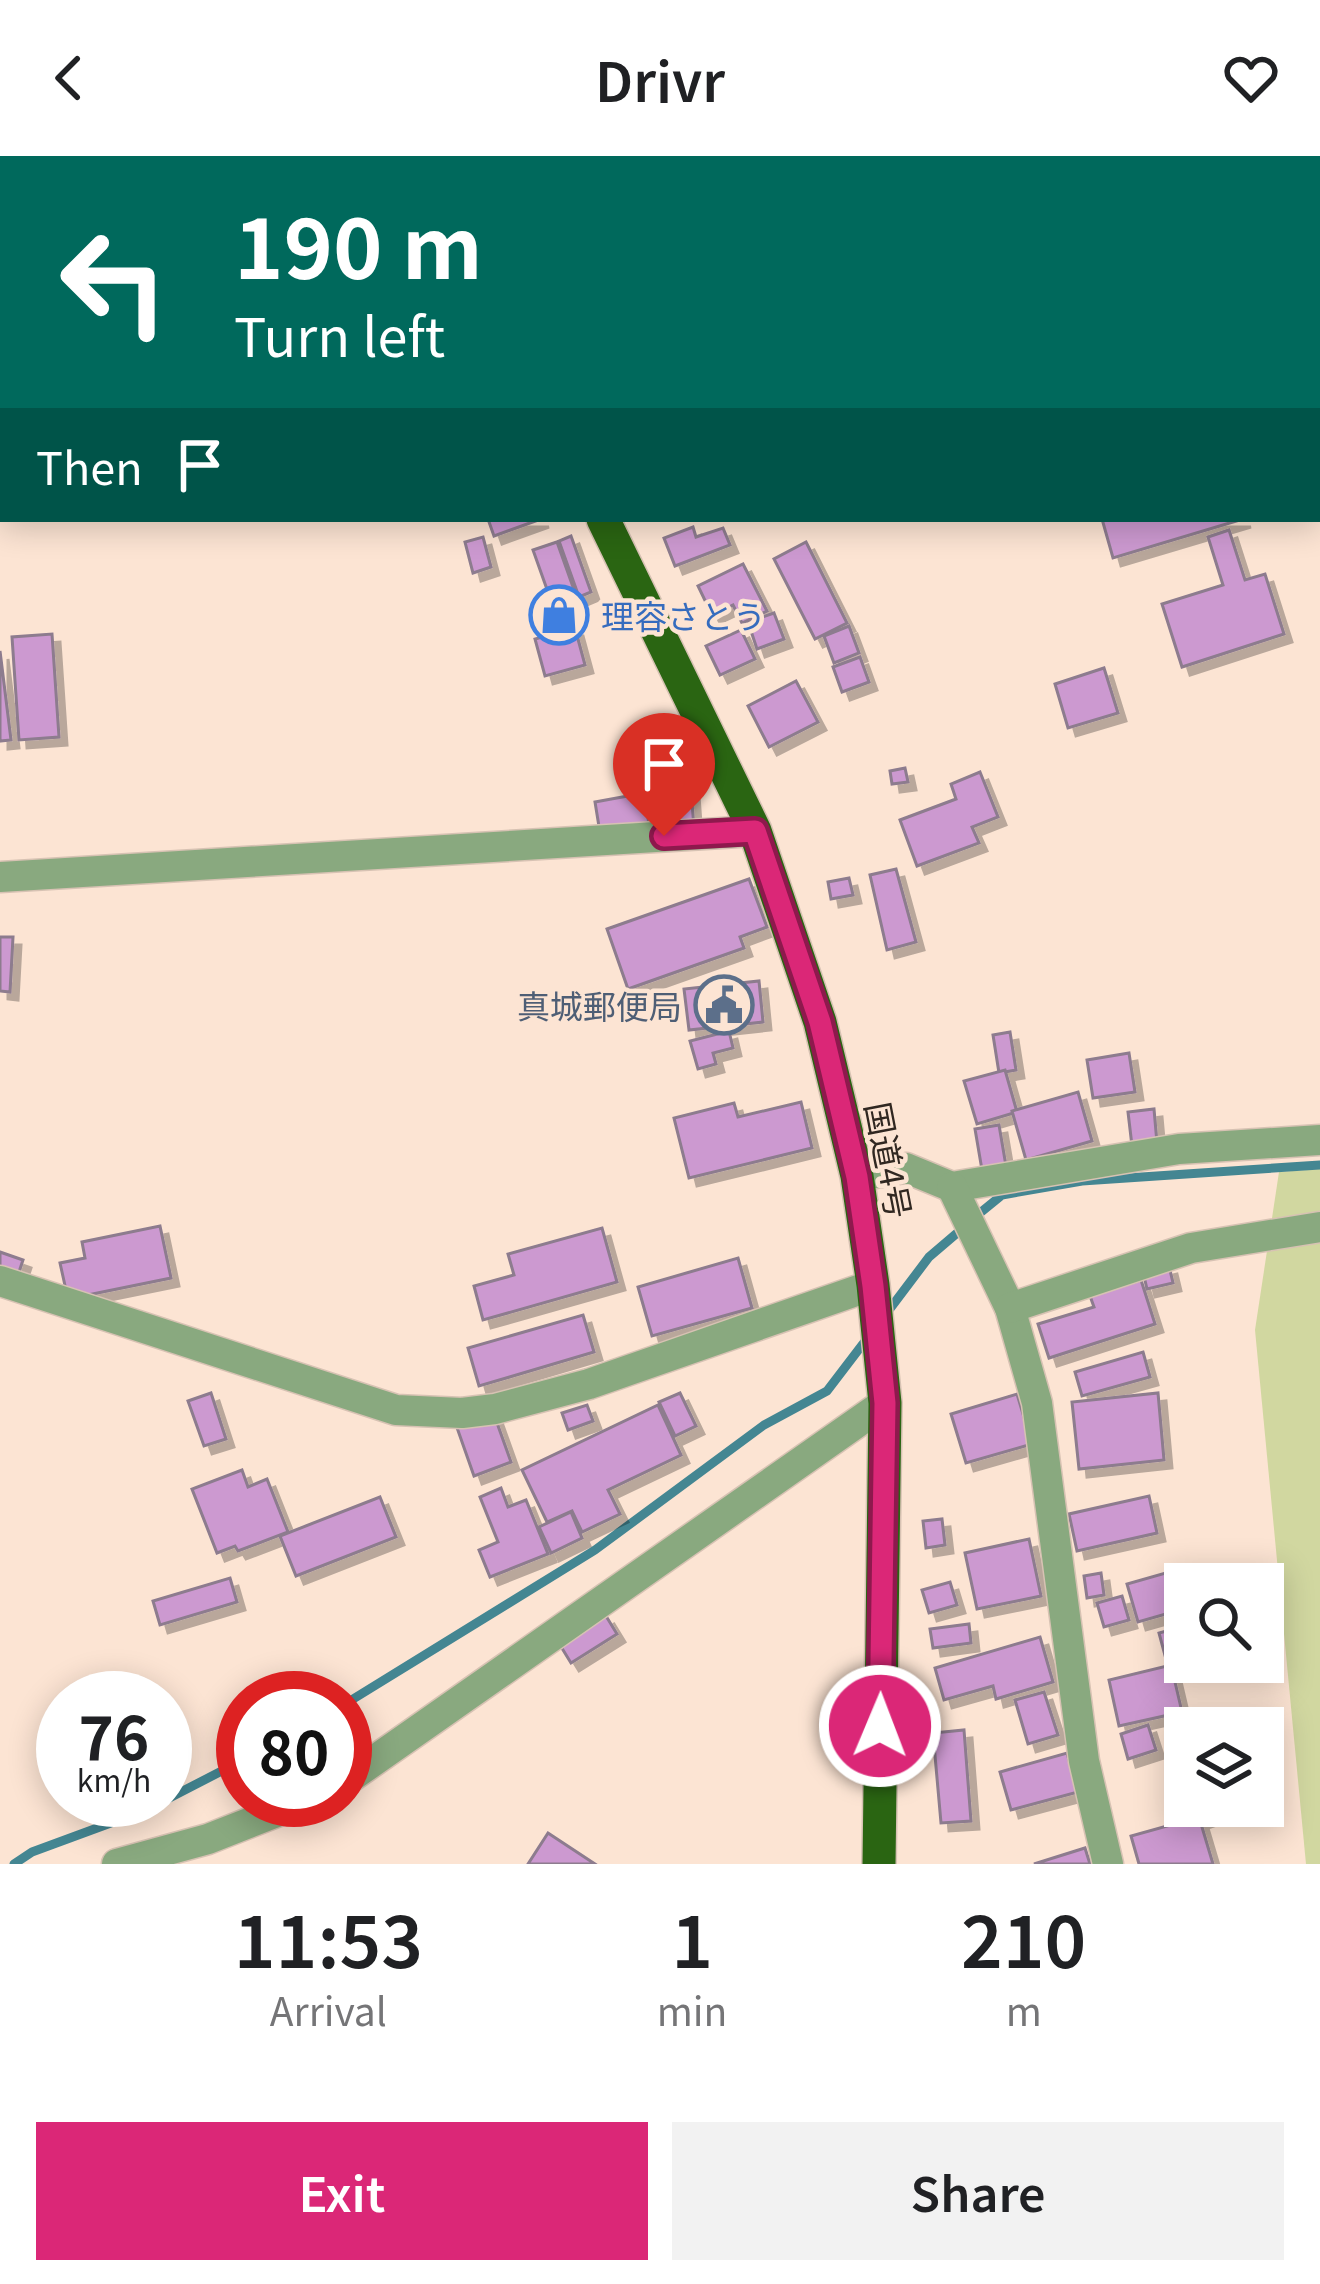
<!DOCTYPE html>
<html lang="en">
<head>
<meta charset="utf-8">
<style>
	body { margin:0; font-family:Georgia,"Noto Sans JP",serif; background:#f2f2f2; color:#202124; height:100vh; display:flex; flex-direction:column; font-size:45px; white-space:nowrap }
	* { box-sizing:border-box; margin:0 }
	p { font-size:39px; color:#757577 }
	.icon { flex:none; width:66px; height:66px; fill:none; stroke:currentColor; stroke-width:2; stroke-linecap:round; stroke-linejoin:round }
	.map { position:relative; height:1708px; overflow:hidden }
	.details { display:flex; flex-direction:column; background:#fff; flex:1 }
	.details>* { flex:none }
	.hud { position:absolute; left:0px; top:0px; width:1320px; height:366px; box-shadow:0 6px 30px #0003; background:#00695c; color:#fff; overflow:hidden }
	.controls { position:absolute; left:1164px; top:1407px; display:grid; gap:24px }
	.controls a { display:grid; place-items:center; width:120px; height:120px; border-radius:0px; background:#fff; box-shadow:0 6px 30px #0003; font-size:60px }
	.speed { position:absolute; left:36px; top:1515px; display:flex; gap:24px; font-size:60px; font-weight:700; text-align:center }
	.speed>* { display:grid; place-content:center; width:156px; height:156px; border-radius:50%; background:#fff; box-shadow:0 6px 30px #0003; line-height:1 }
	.speed small { font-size:30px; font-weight:400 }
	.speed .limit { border:18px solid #d22; background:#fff; color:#111 }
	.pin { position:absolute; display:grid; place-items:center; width:102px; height:102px; color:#fff; margin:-123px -51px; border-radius:50% 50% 50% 0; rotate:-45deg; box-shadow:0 0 12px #0007 }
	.pin .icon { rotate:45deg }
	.me { position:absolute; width:132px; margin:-66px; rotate:1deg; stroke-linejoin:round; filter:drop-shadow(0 0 9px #0008) }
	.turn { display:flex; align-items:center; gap:42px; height:252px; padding:0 36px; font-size:54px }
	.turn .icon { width:156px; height:156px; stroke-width:2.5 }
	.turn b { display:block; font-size:84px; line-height:102px }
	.then { display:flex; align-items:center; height:114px; padding:0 36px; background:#0003; gap:24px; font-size:45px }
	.eta { display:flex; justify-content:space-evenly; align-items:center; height:204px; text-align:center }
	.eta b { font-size:72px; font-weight:600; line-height:84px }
	.action { display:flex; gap:24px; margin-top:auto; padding:24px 36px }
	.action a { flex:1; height:138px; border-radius:0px; background:#db2777; color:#fff; font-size:48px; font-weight:600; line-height:138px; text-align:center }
	.action a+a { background:#f2f2f2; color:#202124 }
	header { display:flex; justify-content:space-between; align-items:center; height:156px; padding:0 36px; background:#fff; font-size:54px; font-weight:600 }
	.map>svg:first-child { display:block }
</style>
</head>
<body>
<header><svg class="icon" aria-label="back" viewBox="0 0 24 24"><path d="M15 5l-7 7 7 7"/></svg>Drivr<svg class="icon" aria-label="heart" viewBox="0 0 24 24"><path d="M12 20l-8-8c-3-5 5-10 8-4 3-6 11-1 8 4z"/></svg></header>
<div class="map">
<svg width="1320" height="1708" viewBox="0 0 1320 1708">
	<defs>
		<filter id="shadow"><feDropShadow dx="8" dy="8" stdDeviation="0" flood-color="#0004"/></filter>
	</defs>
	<rect width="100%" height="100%" fill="#fce4d3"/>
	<path fill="#d1d7a0" d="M 1320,1013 L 1320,1708 L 1306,1708 L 1255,1174 L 1279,1016 Z"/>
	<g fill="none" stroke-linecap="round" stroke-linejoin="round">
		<g stroke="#448692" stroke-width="9">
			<path d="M 975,1061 L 1002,1039 L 1082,1025 L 1320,1009"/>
			<path d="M 886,1158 L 929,1101 L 963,1072"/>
			<path d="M 345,1548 L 595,1394 L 764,1269 L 827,1235 L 869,1180"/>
			<path d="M 14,1708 L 32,1696 L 146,1654 L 243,1604"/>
		</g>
	</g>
	<g fill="#cc99d0" stroke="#8d7b8e" stroke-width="3" filter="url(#shadow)">
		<path d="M 51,0 L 120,0 L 121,3 L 51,3 Z"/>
		<path d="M 592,0 L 655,0 L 656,3 L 593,3 Z"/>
		<path d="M 1193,0 L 1320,0 L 1320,321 L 1317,322 L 1317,3 Z"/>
		<path d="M 488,363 L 541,363 L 494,380 Z"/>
		<path d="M 1102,363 L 1243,363 L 1113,402 Z"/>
		<path d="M 693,371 L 696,381 L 723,372 L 730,389 L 675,410 L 664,382 Z"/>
		<path d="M 1229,374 L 1245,424 L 1265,418 L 1284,478 L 1182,511 L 1162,448 L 1223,429 L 1208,381 Z"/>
		<path d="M 571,380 L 591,436 L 579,441 L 559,385 Z"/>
		<path d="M 483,381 L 491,411 L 473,417 L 465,386 Z"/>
		<path d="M 557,386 L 578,445 L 554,453 L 533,394 Z"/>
		<path d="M 806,386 L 847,467 L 815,483 L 774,403 Z"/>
		<path d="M 743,408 L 767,455 L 742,467 L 733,449 L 712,459 L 698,430 Z"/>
		<path d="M 774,457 L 784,483 L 757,493 L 748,466 Z"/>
		<path d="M 849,470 L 859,497 L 834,507 L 824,480 Z"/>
		<path d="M 575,472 L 585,509 L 545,520 L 535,483 Z"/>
		<path d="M 741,474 L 755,503 L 720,519 L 706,490 Z"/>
		<path d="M 52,478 L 59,581 L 19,584 L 12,481 Z"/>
		<path d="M 0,495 L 11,584 L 0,585 Z"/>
		<path d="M 860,501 L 869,526 L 842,536 L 833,511 Z"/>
		<path d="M 1104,512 L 1118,557 L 1068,572 L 1055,528 Z"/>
		<path d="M 796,525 L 818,566 L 769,591 L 748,550 Z"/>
		<path d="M 905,612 L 908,626 L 892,628 L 890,615 Z"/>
		<path d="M 980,616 L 998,661 L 972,671 L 979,687 L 917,710 L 900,664 L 956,643 L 951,628 Z"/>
		<path d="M 691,632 L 694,673 L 666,675 L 663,634 Z"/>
		<path d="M 644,637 L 651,681 L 602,689 L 595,646 Z"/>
		<path d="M 896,713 L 916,786 L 887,794 L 870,719 Z"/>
		<path d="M 849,722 L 853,739 L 831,743 L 828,726 Z"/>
		<path d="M 749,723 L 767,771 L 740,781 L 744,792 L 628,833 L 607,773 Z"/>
		<path d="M 0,781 L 13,781 L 10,836 L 0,835 Z"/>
		<path d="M 759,825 L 763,866 L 689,874 L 684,833 Z"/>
		<path d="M 729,875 L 733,892 L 713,897 L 716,908 L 698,913 L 690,885 Z"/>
		<path d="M 1010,876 L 1016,914 L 999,917 L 993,879 Z"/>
		<path d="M 1129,897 L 1135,936 L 1093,942 L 1087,904 Z"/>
		<path d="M 1005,914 L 1017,956 L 977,968 L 964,925 Z"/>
		<path d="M 1078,936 L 1092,985 L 1026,1004 L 1012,955 Z"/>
		<path d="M 801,946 L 812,992 L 689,1022 L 674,962 L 734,947 L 738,961 Z"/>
		<path d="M 1154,953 L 1157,987 L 1132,990 L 1128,956 Z"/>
		<path d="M 999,969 L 1006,1010 L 982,1014 L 975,973 Z"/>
		<path d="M 160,1070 L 171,1122 L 68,1143 L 60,1107 L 85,1102 L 82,1086 Z"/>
		<path d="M 602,1072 L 617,1126 L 483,1164 L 474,1130 L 514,1119 L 508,1098 Z"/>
		<path d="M 0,1096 L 23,1104 L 17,1122 L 0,1117 Z"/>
		<path d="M 738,1102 L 752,1152 L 652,1180 L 638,1131 Z"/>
		<path d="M 1169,1110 L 1173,1127 L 1147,1133 L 1143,1116 Z"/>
		<path d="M 1141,1124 L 1155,1168 L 1049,1202 L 1038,1168 L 1094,1151 L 1090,1140 Z"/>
		<path d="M 583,1159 L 594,1196 L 479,1230 L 468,1192 Z"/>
		<path d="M 1143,1196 L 1150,1221 L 1082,1240 L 1075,1216 Z"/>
		<path d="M 211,1237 L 226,1283 L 204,1290 L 188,1245 Z"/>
		<path d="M 680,1237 L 696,1270 L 675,1280 L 659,1246 Z"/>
		<path d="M 1158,1237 L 1164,1304 L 1079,1313 L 1072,1246 Z"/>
		<path d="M 1017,1238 L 1032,1288 L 966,1307 L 951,1258 Z"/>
		<path d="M 587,1249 L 593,1265 L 568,1274 L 562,1257 Z"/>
		<path d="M 658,1249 L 681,1299 L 608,1334 L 620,1358 L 582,1376 L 572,1355 L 547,1366 L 522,1314 Z"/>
		<path d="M 492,1253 L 511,1306 L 474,1320 L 455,1266 Z"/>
		<path d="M 242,1314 L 248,1331 L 267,1323 L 288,1376 L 238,1395 L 235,1390 L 217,1397 L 192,1333 Z"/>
		<path d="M 501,1332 L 508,1351 L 526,1344 L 548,1398 L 490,1421 L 479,1394 L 498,1386 L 480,1341 Z"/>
		<path d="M 1149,1340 L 1157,1377 L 1077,1395 L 1069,1358 Z"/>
		<path d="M 380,1341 L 396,1381 L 296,1420 L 280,1380 Z"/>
		<path d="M 571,1356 L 582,1382 L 551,1397 L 539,1371 Z"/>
		<path d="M 942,1363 L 945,1389 L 926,1392 L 923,1365 Z"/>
		<path d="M 1029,1383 L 1041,1440 L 977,1453 L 965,1397 Z"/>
		<path d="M 1169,1416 L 1180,1454 L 1138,1466 L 1127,1428 Z"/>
		<path d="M 1101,1417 L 1104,1439 L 1087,1442 L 1084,1420 Z"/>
		<path d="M 230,1422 L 237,1446 L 160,1469 L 153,1445 Z"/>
		<path d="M 950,1426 L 957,1449 L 929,1457 L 922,1434 Z"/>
		<path d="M 1122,1440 L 1129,1464 L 1104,1471 L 1097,1447 Z"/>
		<path d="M 606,1460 L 617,1478 L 571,1507 L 560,1489 Z"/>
		<path d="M 969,1468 L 971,1487 L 933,1492 L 930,1473 Z"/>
		<path d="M 1181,1471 L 1185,1502 L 1167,1507 L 1159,1477 Z"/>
		<path d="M 1040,1481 L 1053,1526 L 996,1543 L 993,1530 L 944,1544 L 935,1512 Z"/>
		<path d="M 1171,1509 L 1182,1556 L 1119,1570 L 1109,1524 Z"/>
		<path d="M 1044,1536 L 1058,1579 L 1028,1588 L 1015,1544 Z"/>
		<path d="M 1148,1569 L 1156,1594 L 1128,1603 L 1121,1578 Z"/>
		<path d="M 964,1574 L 971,1665 L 941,1667 L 933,1577 Z"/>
		<path d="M 1067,1597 L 1078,1636 L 1011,1654 L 1000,1616 Z"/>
		<path d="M 1185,1635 L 1185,1650 L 1211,1650 L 1214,1659 L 1186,1669 L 1175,1639 Z"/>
		<path d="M 1199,1661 L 1213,1708 L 1139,1708 L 1131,1680 Z"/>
		<path d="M 548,1677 L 595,1708 L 528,1708 Z"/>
		<path d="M 1085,1692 L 1090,1708 L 1034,1708 Z"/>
	</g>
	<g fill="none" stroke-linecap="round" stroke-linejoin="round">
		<defs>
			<g id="minor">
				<path d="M 0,721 L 755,675"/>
				<path d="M 857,1020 L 906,1012 L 952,1031 L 1179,993 L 1320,984"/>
				<path d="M 952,1031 L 1010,1152 L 1037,1247 L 1084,1605 L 1108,1708"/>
				<path d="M 0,1125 L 396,1254 L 462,1257 L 495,1253 L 589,1228 L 873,1129"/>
				<path d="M 1010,1152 L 1191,1092 L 1320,1071"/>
				<path d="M 345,1625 L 885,1247"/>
				<path d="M 117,1708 L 208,1683 L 307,1644"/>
			</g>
			<g id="trunk">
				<path d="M 422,0 L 424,3"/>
				<path d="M 603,363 L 755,675 L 820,866 L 857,1020 L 873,1129 L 885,1247 L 879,1708"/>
			</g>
		</defs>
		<use href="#minor" stroke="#d7c2b3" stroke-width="33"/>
		<use href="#trunk" stroke="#d7c2b3" stroke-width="36"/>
		<use href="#minor" stroke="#89a97f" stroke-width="30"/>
		<use href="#trunk" stroke="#2a6512" stroke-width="33"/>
	</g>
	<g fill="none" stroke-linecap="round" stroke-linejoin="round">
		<defs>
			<path id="route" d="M 664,680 L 755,675 L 820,866 L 857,1021 L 873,1130 L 885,1247 L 880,1570"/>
		</defs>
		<use href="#route" stroke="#8e194d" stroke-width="30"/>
		<use href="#route" stroke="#db2777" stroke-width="21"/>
	</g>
	<defs>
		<symbol id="shop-ring" viewBox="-11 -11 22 22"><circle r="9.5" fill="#fce4d3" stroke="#3f7fe0" stroke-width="1.5"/><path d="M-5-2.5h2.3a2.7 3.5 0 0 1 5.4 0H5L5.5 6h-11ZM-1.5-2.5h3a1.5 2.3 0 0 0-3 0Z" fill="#3f7fe0"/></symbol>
		<symbol id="civic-ring" viewBox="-11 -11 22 22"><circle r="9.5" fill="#fce4d3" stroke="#5c6f8a" stroke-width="1.5"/><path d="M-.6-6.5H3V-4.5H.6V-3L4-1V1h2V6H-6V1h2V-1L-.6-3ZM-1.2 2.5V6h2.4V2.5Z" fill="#5c6f8a"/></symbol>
	</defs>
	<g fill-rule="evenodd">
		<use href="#shop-ring" x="526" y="426" width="66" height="66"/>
		<use href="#civic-ring" x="691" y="816" width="66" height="66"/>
	</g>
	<g text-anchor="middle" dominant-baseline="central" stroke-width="9" stroke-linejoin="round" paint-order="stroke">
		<g font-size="33" fill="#366cbe" stroke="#fce4d3" text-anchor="start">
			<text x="601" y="459">理容さとう</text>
		</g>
		<g font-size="33" fill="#4e5e75" stroke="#fce4d3" text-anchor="end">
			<text x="682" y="849">真城郵便局</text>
		</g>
		<g font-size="33" fill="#302721" stroke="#fce4d3">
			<text transform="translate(890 1004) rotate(79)">国道4号</text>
		</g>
	</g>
</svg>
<div class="controls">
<a><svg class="icon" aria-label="search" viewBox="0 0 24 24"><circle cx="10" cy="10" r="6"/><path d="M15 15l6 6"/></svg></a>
<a><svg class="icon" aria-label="layers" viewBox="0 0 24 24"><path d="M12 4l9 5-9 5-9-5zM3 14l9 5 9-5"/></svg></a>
</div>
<div class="speed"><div>76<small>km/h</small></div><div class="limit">80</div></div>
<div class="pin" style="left:664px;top:680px;background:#d93025"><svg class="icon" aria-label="arrive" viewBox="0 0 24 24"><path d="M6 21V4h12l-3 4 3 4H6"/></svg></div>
<svg class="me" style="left:880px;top:1570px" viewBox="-20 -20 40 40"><circle r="17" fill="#db2777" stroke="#fff" stroke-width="3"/><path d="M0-11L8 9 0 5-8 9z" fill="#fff"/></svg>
<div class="hud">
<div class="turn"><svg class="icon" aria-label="left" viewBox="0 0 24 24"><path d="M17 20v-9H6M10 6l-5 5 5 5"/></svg><div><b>190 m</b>Turn left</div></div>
<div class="then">Then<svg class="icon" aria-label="arrive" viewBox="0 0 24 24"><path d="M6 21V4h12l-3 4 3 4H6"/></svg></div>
</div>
</div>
<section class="details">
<div class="eta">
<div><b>11:53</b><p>Arrival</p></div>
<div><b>1</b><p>min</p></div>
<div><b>210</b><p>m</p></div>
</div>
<div class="action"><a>Exit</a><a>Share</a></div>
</section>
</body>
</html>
